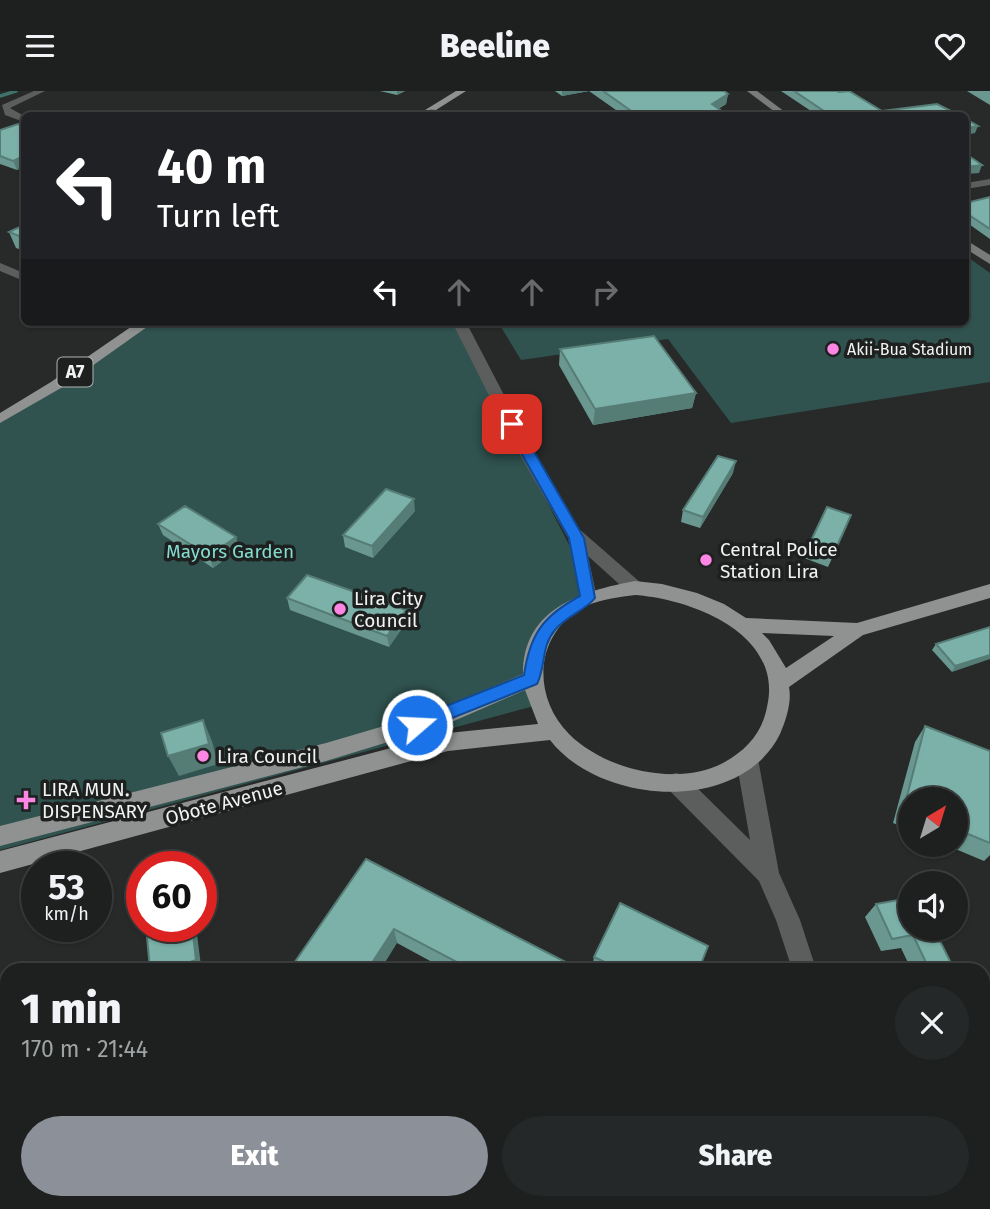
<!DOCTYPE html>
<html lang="en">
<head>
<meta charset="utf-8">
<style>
	body { margin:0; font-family:"Fira Sans",sans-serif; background:#252828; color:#f1f3f6; height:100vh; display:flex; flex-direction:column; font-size:26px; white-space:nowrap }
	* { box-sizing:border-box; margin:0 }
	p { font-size:23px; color:#a0a3a4 }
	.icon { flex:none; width:38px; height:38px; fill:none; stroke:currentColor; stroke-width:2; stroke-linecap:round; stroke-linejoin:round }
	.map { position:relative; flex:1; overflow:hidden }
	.drawer { position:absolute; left:0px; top:872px; width:990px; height:247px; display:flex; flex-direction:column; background:#1d201f; border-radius:21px 21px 0 0; box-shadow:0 2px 5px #0004,0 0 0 2px #3b3e3d }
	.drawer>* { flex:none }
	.top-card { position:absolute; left:21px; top:21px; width:948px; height:214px; border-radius:10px; box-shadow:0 2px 5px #0004,0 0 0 2px #3b3e3d; background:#202124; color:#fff; overflow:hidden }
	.needle { width:46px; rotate:38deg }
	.tools { position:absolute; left:898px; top:696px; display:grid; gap:14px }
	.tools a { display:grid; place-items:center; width:70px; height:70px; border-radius:50%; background:#1d201f; box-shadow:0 2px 5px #0004,0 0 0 2px #3b3e3d; font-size:35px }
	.speed { position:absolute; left:21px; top:760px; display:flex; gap:14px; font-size:35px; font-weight:700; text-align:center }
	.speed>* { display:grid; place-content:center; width:91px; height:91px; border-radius:50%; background:#1d201f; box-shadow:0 2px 5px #0004,0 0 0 2px #3b3e3d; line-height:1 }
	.speed small { font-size:18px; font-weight:400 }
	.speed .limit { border:10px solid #d22; background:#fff; color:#111 }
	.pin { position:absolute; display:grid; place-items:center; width:60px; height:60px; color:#fff; margin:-30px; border-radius:14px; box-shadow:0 4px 10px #0006 }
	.me { position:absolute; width:77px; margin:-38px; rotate:71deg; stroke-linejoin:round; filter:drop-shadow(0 0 5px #0008) }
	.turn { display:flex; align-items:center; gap:24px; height:147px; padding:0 21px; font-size:32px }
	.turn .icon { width:91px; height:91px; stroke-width:2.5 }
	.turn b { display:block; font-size:49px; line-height:60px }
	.lanes { display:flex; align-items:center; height:66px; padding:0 21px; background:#0003; justify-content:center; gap:35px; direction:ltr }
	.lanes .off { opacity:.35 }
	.round { display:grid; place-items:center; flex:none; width:74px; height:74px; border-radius:37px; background:#252828 }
	.headline { display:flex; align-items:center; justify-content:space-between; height:119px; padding:0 21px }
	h1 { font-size:42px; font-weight:800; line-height:52px }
	.button { display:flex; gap:14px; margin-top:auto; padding:14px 21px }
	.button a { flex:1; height:80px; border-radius:42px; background:#8c9099; color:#fff; font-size:28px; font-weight:800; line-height:80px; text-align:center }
	.button a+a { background:#252828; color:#f1f3f6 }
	header { display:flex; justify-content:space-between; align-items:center; height:91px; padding:0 21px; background:#1d201f; font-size:32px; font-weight:800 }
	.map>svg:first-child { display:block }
</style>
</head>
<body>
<header><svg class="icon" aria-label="menu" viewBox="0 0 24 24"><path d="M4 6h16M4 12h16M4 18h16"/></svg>Beeline<svg class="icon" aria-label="heart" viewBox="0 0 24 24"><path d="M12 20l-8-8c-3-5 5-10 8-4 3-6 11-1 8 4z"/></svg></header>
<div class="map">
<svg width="990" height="1118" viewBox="0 0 990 1118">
	<rect width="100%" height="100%" fill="#272a29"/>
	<g fill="#30534f">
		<path d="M 966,165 L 990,182 L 990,291 L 731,332 L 668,248 L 521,269 L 498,231 L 966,231 Z"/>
		<path d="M 145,231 L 454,231 L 595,504 L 549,534 L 538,614 L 0,759 L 0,329 Z"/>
	</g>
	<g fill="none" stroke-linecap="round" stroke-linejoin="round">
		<path stroke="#3e726b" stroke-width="3.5" d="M 0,5 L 16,0"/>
		<g fill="#5c5e5e" fill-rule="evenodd">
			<path d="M 34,0 L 45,0 L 10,17 L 24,25 L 24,31 L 5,24 L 2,14 Z"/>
			<path d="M 990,88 L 990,94 L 966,98 L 966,92 Z"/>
			<path d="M 0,172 L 24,182 L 24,190 L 0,180 Z"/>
			<path d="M 452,231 L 466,231 L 530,354 L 578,437 L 641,492 L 644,497 L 641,502 L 629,502 L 588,465 L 597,507 L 594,512 L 582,512 L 568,447 L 514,354 Z"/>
			<path d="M 747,659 L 755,662 L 758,668 L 779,782 L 800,829 L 816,878 L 792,878 L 776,829 L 759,790 L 668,698 L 665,691 L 668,684 L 676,682 L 684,684 L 750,749 L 736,668 L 739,662 Z"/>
			<rect x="836" y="1111" width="30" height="7"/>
		</g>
		<g fill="#797b7b" fill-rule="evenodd">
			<path d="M 747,0 L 757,0 L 789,24 L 779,24 Z"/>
			<path d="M 966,149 L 990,164 L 990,173 L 966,158 Z"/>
		</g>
		<g fill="#8f9291" fill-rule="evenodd">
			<path d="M 456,0 L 466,0 L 428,24 L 417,24 Z"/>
			<path d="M 138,231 L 154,231 L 61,297 L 0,332 L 0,322 L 51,291 Z"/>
			<path d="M 635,490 L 662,493 L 697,502 L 724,513 L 746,527 L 857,532 L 990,493 L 990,507 L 863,544 L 789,596 C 792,611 786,629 780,643 C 740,724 600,714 550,649 L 448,660 L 0,782 L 0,760 L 448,642 L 538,633 L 525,599 L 447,633 L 326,670 L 0,755 L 0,735 L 326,652 L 435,620 L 523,583 C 523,517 582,500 635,490 ZM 635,504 C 692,508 784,543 767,616 C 762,642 747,659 723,672 C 677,696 605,679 569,643 C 530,603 535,539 588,514 C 603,508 620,506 635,504 ZM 762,542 L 834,545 L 786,577 L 769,549 Z"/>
		</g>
	</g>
	<g fill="#6a9891">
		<path d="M 380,0 L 405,0 L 397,4 Z"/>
		<path d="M 555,0 L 724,0 L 728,3 L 726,13 L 718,18 L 727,24 L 623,24 L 589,0 L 562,5 Z"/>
		<path d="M 781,0 L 837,0 L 882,20 L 959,24 L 817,24 Z"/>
		<path d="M 967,0 L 990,0 L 990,14 Z"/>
		<path d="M 18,33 L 17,79 L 0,73 L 0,39 Z"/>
		<path d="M 990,106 L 990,148 L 966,131 L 966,112 Z"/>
		<path d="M 24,134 L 24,160 L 16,157 L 9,141 Z"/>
		<path d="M 560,258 L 696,302 L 692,317 L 593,334 L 559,274 Z"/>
		<path d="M 733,382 L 700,437 L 681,431 L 683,419 Z"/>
		<path d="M 415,420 L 373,467 L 345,456 L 343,444 Z"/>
		<path d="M 158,433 L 236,446 L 239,458 L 213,477 L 163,444 Z"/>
		<path d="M 847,435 L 828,476 L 804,467 L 808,456 Z"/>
		<path d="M 287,507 L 407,530 L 389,556 L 290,519 Z"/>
		<path d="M 990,536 L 952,581 L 932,559 L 936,553 Z"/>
		<path d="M 925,635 L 990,660 L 990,764 L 984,770 L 946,754 L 956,754 L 956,709 L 910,709 L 910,739 L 893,732 L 915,651 Z"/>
		<path d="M 366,768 L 579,878 L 445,878 L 397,852 Z"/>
		<path d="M 876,813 L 910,838 L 939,838 L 936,842 L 954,878 L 911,878 L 901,857 L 881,860 L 865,826 Z"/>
		<path d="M 594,866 L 699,878 L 592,878 Z"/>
		<path d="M 984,937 L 990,950 L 990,1018 L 984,1019 Z"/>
		<path d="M 984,1021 L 990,1028 L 990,1068 L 984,1068 Z"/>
		<path d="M 438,1111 L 548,1111 L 546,1117 L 547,1118 L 448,1118 Z"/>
	</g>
	<g fill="#567c76">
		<path d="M 397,0 L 405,0 L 397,4 Z"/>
		<path d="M 562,0 L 589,0 L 562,5 Z"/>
		<path d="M 728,3 L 726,13 L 711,23 L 712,13 Z"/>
		<path d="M 978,35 L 975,42 L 966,44 L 966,37 Z"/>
		<path d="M 24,65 L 24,76 L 17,79 L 13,70 Z"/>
		<path d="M 982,74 L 979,82 L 966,83 L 966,76 Z"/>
		<path d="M 696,302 L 692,317 L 593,334 L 595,318 Z"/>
		<path d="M 736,370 L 733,382 L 700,437 L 703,426 Z"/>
		<path d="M 414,408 L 415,420 L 373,467 L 372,455 Z"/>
		<path d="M 236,446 L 239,458 L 213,477 L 209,465 Z"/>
		<path d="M 406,519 L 407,530 L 389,556 L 387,545 Z"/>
		<path d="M 990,564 L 990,568 L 952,581 L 955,575 Z"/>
		<path d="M 203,629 L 212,650 L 218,673 L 179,685 L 168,665 Z"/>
		<path d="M 192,835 L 196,835 L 201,875 L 191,878 L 178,878 L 178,875 Z"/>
		<path d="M 394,838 L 397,852 L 381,878 L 368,878 Z"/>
		<rect x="75" y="1111" width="13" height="7"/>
		<path d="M 224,1111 L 232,1111 L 233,1118 L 225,1118 Z"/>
	</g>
	<g fill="#7bb1a9" stroke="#567c76" stroke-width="2">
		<path d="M 603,0 L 724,0 L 728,3 L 712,13 L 727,24 L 637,24 Z"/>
		<path d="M 794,0 L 837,0 L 839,1 L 849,0 L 882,20 L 937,13 L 959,24 L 830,24 Z"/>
		<path d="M 431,19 L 454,24 L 422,24 Z"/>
		<path d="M 966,28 L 978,35 L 966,37 Z"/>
		<path d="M 18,33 L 24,36 L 24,65 L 13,70 L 0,65 L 0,39 Z"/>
		<path d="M 966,63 L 982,74 L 966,76 Z"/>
		<path d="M 990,106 L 990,138 L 966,122 L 966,112 Z"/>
		<path d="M 24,134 L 24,147 L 9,141 Z"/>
		<path d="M 654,245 L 696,302 L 595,318 L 560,258 Z"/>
		<path d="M 718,365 L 736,370 L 703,426 L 683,419 Z"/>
		<path d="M 386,398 L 414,408 L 372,455 L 343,444 Z"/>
		<path d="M 185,415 L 236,446 L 209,465 L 158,433 Z"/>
		<path d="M 827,416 L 851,424 L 833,464 L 808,456 Z"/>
		<path d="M 307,484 L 406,519 L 387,545 L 287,507 Z"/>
		<path d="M 990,536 L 990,564 L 955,575 L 936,553 Z"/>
		<path d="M 203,629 L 209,653 L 168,665 L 161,642 Z"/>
		<path d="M 925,635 L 990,660 L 990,752 L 956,738 L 956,709 L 910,709 L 910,720 L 904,717 Z"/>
		<path d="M 366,768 L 579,878 L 470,878 L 394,838 L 368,878 L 290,878 Z"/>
		<path d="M 910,807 L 910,838 L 934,838 L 954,878 L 929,878 L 913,844 L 892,848 L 876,813 Z"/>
		<path d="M 620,812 L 708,855 L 699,878 L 619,878 L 594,866 Z"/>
		<path d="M 146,835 L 192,835 L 196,869 L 178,875 L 178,878 L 150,878 Z"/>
		<path d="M 984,937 L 990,950 L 990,1012 L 984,1013 Z"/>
		<path d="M 984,1021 L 990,1028 L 990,1059 L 984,1050 Z"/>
		<path d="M 7,1111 L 75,1111 L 75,1118 L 1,1118 L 1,1117 Z"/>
		<path d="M 172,1111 L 172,1115 L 186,1111 L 224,1111 L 225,1118 L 152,1118 Z"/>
		<path d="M 446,1111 L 547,1111 L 545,1117 L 547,1118 L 456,1118 Z"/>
		<path d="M 589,1111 L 684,1111 L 682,1118 L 586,1118 Z"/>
	</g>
	<path fill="#1a73e8" stroke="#114b97" stroke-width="2" d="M 512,330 L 518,333 L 584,447 L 595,507 C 586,519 566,525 555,539 C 541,555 546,575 537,593 L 417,641 L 411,639 L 409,634 L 411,629 L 524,584 C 530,543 543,525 580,505 L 569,447 L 505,333 Z"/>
	<g fill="#fc86e4" stroke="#1d201f" stroke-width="2.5">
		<circle cx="833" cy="258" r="7"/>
		<circle cx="706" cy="469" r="7"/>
		<circle cx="340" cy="518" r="7"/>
		<circle cx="203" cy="665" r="7"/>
		<path d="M22.5 698.5h7v7h7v7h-7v7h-7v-7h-7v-7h7z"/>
	</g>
	<g text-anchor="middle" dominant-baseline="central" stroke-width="7" stroke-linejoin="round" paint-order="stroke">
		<g font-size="16" fill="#f1f3f3" stroke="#1d201f" text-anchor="start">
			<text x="847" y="258">Akii-Bua Stadium</text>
		</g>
		<rect fill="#1d201f" stroke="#b1b4b3" stroke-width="2" x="57.5" y="266.5" width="35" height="29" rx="5"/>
		<g font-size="18" font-weight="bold" fill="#f1f3f3">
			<text x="75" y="281">A7</text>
		</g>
		<g font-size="19" fill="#f1f3f3" stroke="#1d201f" text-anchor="start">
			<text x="720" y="458">Central Police<tspan x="720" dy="22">Station Lira</tspan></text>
			<text x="354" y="507">Lira City<tspan x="354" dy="22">Council</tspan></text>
			<text x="217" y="665">Lira Council</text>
			<text x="42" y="698">LIRA MUN.<tspan x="42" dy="22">DISPENSARY</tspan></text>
		</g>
		<g font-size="19" fill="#83dbd0" stroke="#1d201f">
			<text x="230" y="460">Mayors Garden</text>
		</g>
		<g font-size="19" fill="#f1f3f3" stroke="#1d201f">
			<text transform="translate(224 712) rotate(-15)">Obote Avenue</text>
		</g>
	</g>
</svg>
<div class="tools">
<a><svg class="needle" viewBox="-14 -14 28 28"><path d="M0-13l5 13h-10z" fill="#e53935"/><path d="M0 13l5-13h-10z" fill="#a0a3a4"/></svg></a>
<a><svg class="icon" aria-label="sound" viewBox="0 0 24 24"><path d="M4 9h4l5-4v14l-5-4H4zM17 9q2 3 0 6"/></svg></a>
</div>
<div class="speed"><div>53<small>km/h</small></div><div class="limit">60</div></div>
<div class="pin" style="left:512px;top:333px;background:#d93025"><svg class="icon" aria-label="arrive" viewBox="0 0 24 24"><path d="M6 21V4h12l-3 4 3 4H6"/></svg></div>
<svg class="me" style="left:417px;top:634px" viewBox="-20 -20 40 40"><circle r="17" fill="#1a73e8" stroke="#fff" stroke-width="3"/><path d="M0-11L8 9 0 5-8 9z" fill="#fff"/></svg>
<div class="top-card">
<div class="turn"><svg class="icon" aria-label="left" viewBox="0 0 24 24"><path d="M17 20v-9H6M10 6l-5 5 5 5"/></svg><div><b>40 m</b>Turn left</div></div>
<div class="lanes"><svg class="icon" aria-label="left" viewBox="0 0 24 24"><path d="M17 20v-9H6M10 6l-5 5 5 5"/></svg><svg class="icon off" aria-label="ahead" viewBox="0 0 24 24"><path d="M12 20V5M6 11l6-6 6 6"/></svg><svg class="icon off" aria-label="ahead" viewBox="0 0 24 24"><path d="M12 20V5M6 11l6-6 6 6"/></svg><svg class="icon off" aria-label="right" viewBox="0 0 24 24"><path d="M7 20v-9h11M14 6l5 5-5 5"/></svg></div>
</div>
<section class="drawer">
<div class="headline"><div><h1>1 min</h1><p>170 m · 21:44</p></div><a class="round"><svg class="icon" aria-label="close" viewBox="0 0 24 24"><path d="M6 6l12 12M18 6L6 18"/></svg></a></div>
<div class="button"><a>Exit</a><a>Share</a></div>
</section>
</div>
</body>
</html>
